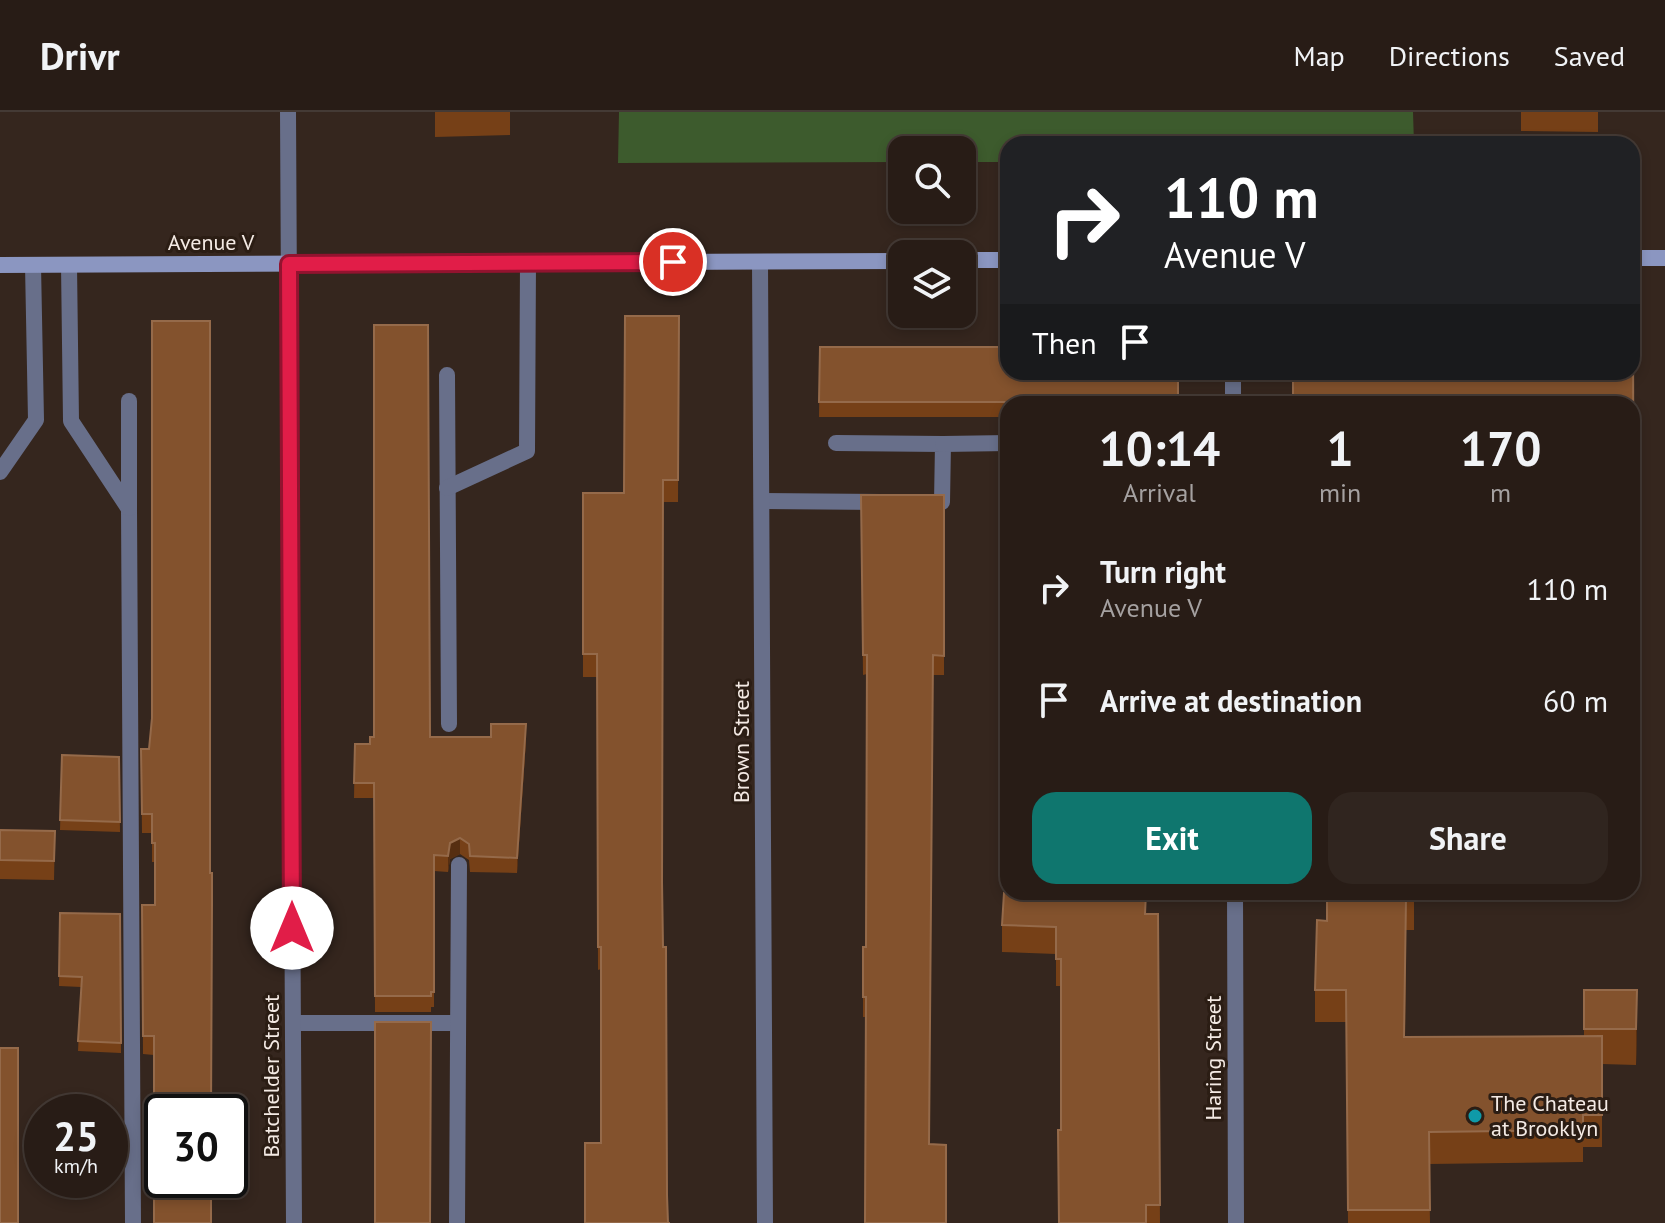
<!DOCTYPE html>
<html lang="en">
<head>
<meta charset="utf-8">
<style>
	body { margin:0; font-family:"PT Sans",sans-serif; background:#30251f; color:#f1f3f6; height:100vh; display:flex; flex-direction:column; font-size:30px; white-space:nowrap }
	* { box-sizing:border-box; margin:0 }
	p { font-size:26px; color:#a5a1a1 }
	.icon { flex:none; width:44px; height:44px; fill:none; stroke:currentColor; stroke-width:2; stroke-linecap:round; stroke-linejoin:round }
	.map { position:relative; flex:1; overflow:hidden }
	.side { position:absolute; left:1000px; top:284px; width:640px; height:504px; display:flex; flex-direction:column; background:#281c16; border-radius:24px; box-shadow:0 4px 12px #0003,0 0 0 2px #443a35 }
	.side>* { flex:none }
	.top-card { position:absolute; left:1000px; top:24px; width:640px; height:244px; border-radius:24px; box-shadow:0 4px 12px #0003,0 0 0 2px #443a35; background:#202124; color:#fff; overflow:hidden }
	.buttons { position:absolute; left:888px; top:24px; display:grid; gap:16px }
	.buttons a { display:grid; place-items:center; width:88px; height:88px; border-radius:16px; background:#281c16; box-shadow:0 4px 12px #0003,0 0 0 2px #443a35; font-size:40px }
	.speed { position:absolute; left:24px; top:982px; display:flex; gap:16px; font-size:40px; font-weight:700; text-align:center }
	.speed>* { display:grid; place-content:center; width:104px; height:104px; border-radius:50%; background:#281c16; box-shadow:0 4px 12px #0003,0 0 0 2px #443a35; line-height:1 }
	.speed small { font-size:20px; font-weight:400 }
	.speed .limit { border:4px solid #111; border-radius:12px; background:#fff; color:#111 }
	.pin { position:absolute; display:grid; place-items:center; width:68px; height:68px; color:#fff; margin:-34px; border:4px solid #fff; border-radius:50%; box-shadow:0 2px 8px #0007 }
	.me { position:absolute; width:88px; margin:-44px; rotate:0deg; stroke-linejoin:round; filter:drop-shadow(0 0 6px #0008) }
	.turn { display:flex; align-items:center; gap:28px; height:168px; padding:0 32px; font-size:36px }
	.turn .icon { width:104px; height:104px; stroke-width:2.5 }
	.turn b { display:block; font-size:56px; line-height:68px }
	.then { display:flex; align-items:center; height:76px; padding:0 32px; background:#0003; gap:16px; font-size:30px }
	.eta { display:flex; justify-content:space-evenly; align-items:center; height:136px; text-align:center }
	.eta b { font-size:48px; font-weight:800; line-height:56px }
	.cta { display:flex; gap:16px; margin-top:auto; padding:16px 32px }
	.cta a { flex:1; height:92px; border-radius:24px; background:#0f766e; color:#fff; font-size:32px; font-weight:800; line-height:92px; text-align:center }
	.cta a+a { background:#30251f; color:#f1f3f6 }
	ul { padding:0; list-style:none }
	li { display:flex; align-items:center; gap:24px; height:112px; padding:0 32px }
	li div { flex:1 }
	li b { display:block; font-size:30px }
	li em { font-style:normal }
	header { display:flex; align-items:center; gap:48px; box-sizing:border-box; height:112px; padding:0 40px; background:#281c16; border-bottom:2px solid #443a35 }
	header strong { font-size:38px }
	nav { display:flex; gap:44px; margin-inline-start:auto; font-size:28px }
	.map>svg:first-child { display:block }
</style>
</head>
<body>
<header>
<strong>Drivr</strong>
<nav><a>Map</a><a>Directions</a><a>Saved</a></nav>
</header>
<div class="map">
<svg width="1665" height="1111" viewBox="0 0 1665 1111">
	<rect width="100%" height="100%" fill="#35261e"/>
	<path fill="#3d5b2d" d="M 619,0 L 1413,0 L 1414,32 L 1008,32 L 1008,50 L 962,50 L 962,38 L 902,38 L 902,50 L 618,51 Z"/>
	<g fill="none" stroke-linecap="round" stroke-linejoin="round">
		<g stroke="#686f8a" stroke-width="16">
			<path d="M 69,153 L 71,309 L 129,397 L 133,1111"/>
			<path d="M 447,263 L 449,612"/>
			<path d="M 836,331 L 943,332 L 942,390 L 928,390"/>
			<path d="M 943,332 L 1008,331"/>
			<path d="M 0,360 L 36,308 L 33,153"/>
			<path d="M 447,376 L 527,339 L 528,150"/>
			<path d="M 763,389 L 881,390"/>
			<path d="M 129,396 L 129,289"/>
			<path d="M 293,911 L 457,911"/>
			<path d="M 457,1111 L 459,753"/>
		</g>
		<g stroke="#686f8a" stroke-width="16">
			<path d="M 288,0 L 294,1111"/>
			<path d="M 760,150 L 765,1111"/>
			<path d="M 1233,260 L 1233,292"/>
			<path d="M 1235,780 L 1236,1111"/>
		</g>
		<g stroke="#8b96c1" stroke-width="16">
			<path d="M 1632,146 L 1665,146"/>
			<path d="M 962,148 L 1008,148"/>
			<path d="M 0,153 L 902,149"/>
		</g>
	</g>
	<g fill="#764017">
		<path d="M 435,0 L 510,0 L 510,23 L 435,25 Z"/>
		<path d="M 1521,0 L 1598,0 L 1598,20 L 1521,19 Z"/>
		<path d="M 1633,191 L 1634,758 L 1632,758 L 1632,292 Z"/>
		<path d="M 679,204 L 678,390 L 663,390 L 662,774 L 585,1111 L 601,1031 L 601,857 L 598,858 L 597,565 L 583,565 L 583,381 L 624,381 Z"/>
		<path d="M 210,209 L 154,943 L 143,942 L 142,793 L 155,793 L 155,750 L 152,750 L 152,721 L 142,721 L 141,637 L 149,637 Z"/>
		<path d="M 820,235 L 1178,260 L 1178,292 L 1008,292 L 1008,305 L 819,305 Z"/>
		<path d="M 861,383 L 944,383 L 944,563 L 933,563 L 929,1032 L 946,1111 L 866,905 L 863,905 L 863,835 L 866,835 L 867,562 L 863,563 Z"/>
		<path d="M 430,625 L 526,628 L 517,761 L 470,760 L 469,748 L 460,742 L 450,747 L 448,760 L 434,759 L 434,895 L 431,895 L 431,900 L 375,900 L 374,686 L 354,686 L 355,632 L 370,632 Z"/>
		<path d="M 62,643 L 119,645 L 120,720 L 60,718 Z"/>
		<path d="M 0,718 L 55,719 L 54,768 L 0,767 Z"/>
		<path d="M 1414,780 L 1414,818 L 1406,818 L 1405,925 L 1584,924 L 1584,878 L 1637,913 L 1636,953 L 1602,952 L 1602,1035 L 1583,1035 L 1583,1050 L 1429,1052 L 1430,1111 L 1348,1111 L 1346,910 L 1315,910 L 1315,878 L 1327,809 Z"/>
		<path d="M 60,801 L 120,802 L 121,941 L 78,939 L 81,875 L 59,874 Z"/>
		<path d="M 1146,802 L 1158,802 L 1160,1111 L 1059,1111 L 1061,1018 L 1061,874 L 1056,874 L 1056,842 L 1002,840 L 1002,813 Z"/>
	</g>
	<g fill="#562e11">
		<path d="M 526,612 L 526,628 L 517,761 L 517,746 Z"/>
		<path d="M 460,726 L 460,742 L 450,747 L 448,760 L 448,744 L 450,731 Z"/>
		<path d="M 1637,878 L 1637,913 L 1636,953 L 1636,917 Z"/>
	</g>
	<g fill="#83522d" stroke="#956a4a" stroke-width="2">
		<path d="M 1632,191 L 1633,191 L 1634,725 L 1632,725 L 1632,292 L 1293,292 L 1293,260 L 1632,260 Z"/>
		<path d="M 625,204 L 679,204 L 678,368 L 663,368 L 662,770 L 663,835 L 666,835 L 667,1083 L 668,1111 L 670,1111 L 585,1111 L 585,1031 L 601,1031 L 601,835 L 598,835 L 597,542 L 583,542 L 583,381 L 624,381 Z"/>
		<path d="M 152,209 L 210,209 L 210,761 L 212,761 L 212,793 L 211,1000 L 162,1000 L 162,1068 L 211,1068 L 211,1111 L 154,1111 L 154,924 L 143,924 L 142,793 L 155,793 L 155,731 L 152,731 L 152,702 L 142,702 L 141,637 L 149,637 L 152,606 Z"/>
		<path d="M 374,213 L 428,213 L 430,625 L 491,625 L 491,612 L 526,612 L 517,746 L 470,744 L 469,732 L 460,726 L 450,731 L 448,744 L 434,743 L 434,880 L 431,880 L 431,884 L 375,884 L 374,671 L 354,671 L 355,632 L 370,632 L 370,625 L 374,625 Z"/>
		<path d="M 820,235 L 1008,235 L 1008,260 L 1178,260 L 1178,290 L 819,290 Z"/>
		<path d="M 861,383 L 944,383 L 944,544 L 933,543 L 929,1032 L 946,1033 L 946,1111 L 865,1111 L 866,885 L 863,885 L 863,835 L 866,835 L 867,543 L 863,543 Z"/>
		<path d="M 62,643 L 119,645 L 120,710 L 60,708 Z"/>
		<path d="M 0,718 L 55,719 L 54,749 L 0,748 Z"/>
		<path d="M 1040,780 L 1146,780 L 1145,802 L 1158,802 L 1160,1093 L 1146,1093 L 1146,1111 L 1059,1111 L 1058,1018 L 1061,1018 L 1061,847 L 1056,847 L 1056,815 L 1002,813 L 1004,781 L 1040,784 Z"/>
		<path d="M 1327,780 L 1414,780 L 1414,786 L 1406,786 L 1404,925 L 1602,924 L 1602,1003 L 1583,1003 L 1583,1018 L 1429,1020 L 1430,1098 L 1348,1098 L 1346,878 L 1315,878 L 1317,808 L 1327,809 Z"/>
		<path d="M 60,801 L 120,802 L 121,931 L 78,929 L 82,865 L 59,864 Z"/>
		<path d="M 1584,878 L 1637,878 L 1636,917 L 1584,917 Z"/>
		<path d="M 375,910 L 431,910 L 430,1111 L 375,1111 Z"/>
		<rect x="0" y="936" width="18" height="175"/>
	</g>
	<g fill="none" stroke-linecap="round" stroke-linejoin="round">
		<defs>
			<path id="route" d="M 292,816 L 289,152 L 673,150"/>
		</defs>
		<use href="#route" stroke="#92132f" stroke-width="20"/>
		<use href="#route" stroke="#e11d48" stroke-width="14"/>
	</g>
	<circle fill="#0f9aa8" stroke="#2b1d14" stroke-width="3" cx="1475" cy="1004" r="8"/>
	<g text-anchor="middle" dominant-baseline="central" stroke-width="6" stroke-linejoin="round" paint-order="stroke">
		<g font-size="22" fill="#f4eae4" stroke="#2b1d14">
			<text x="211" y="130">Avenue V</text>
			<text transform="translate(741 630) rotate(-90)">Brown Street</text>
			<text transform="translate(1213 946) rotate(-90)">Haring Street</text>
			<text transform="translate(271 964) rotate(-90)">Batchelder Street</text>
		</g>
		<g font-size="22" fill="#f4eae4" stroke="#2b1d14" text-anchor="start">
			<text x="1491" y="991">The Chateau<tspan x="1491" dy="25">at Brooklyn</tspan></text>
		</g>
	</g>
</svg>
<div class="buttons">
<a><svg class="icon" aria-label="search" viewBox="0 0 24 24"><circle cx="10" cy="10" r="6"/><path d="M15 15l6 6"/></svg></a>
<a><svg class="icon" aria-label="layers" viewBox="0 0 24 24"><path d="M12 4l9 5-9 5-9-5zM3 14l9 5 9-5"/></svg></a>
</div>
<div class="speed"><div>25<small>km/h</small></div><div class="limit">30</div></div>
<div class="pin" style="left:673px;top:150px;background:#d93025"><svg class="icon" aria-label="arrive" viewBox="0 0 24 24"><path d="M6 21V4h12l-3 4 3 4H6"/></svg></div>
<svg class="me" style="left:292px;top:816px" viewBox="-20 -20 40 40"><circle r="19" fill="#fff"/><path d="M0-13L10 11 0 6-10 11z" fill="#e11d48"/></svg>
<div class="top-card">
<div class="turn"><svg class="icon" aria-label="right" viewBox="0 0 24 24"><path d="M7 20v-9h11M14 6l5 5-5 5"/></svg><div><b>110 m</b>Avenue V</div></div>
<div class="then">Then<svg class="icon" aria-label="arrive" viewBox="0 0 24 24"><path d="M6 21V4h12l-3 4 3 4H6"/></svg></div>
</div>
<section class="side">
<div class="eta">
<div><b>10:14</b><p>Arrival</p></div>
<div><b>1</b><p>min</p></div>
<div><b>170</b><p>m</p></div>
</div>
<ul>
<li><svg class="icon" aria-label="right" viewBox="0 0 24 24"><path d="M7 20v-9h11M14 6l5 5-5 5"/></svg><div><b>Turn right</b><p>Avenue V</p></div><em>110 m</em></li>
<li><svg class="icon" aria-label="arrive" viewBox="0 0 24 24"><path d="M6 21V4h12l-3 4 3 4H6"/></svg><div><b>Arrive at destination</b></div><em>60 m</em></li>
</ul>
<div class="cta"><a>Exit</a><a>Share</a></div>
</section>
</div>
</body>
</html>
